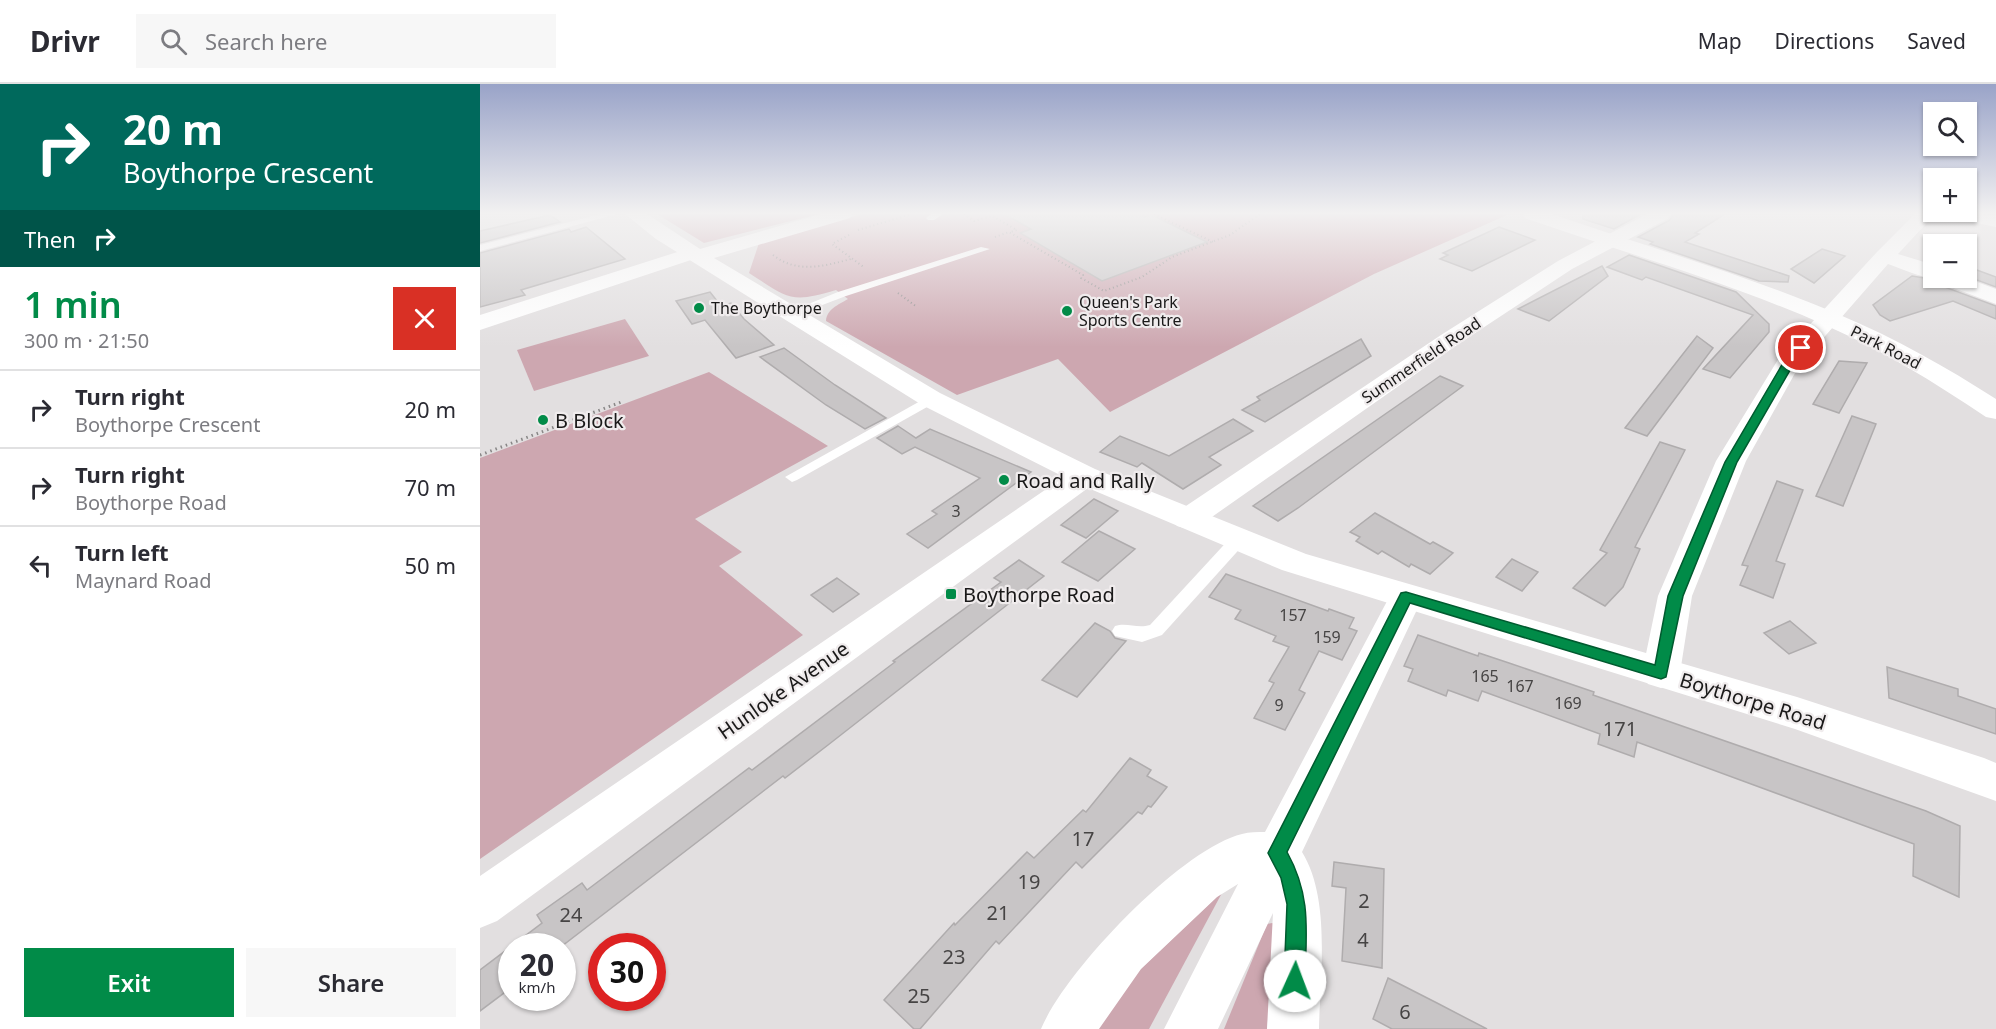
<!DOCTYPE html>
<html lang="en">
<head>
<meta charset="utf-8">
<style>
	body { margin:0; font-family:"Noto Sans",sans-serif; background:#f7f7f7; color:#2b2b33; height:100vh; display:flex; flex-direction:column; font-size:22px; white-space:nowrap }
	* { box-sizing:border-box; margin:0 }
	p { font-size:20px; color:#7c7c81 }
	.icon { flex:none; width:33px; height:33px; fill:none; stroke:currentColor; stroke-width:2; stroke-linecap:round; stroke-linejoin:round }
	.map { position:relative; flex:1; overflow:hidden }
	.panel { display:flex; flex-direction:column; background:#fff; width:480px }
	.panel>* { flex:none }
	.hud { background:#00695c; color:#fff; overflow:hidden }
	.controls { position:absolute; left:1443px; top:18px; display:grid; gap:12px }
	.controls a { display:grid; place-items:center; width:54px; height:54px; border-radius:0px; background:#fff; box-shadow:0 2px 4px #0004; font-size:30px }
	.speed { position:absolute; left:18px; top:849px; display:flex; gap:12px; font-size:30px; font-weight:700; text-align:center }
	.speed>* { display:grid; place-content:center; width:78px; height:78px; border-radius:50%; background:#fff; box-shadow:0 2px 4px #0004; line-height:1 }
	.speed small { font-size:15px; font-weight:400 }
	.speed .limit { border:9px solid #d22; background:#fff; color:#111 }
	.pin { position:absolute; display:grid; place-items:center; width:51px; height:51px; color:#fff; margin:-26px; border:3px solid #fff; border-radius:50%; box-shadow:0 2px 6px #0007 }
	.me { position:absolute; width:66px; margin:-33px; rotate:2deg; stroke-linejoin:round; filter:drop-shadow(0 0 4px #0008) }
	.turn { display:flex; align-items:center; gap:21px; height:126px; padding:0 24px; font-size:27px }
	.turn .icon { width:78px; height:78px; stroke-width:2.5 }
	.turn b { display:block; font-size:42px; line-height:51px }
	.then { display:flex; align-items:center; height:57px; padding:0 24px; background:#0003; gap:12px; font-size:22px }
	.round { display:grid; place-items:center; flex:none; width:63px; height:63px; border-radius:0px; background:#f7f7f7 }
	.head { display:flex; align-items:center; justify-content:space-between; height:102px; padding:0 24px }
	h1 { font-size:36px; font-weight:600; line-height:45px; color:#018b48 }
	.action { display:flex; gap:12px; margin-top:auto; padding:12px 24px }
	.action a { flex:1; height:69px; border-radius:0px; background:#018b48; color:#fff; font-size:24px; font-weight:600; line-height:69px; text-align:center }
	.action a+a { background:#f7f7f7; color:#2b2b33 }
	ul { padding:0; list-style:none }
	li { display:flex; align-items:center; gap:18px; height:78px; padding:0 24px; border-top:2px solid #e1e1e2 }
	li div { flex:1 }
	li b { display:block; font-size:22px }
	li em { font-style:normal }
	header { display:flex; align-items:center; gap:36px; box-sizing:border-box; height:84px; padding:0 30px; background:#fff; border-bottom:2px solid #e1e1e2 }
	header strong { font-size:28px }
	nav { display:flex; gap:33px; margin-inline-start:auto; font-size:21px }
	.search { width:420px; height:54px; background:#f7f7f7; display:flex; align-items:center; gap:15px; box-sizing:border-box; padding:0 21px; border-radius:0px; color:#7c7c81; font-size:22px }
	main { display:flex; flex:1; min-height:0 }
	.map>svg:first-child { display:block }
</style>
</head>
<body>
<header>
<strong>Drivr</strong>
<div class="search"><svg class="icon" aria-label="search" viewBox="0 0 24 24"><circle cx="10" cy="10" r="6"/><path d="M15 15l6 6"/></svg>Search here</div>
<nav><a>Map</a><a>Directions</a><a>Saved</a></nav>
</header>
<main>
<section class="panel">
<div class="hud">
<div class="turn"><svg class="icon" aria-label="right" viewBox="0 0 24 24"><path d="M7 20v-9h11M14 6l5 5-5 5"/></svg><div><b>20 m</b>Boythorpe Crescent</div></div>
<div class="then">Then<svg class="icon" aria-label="right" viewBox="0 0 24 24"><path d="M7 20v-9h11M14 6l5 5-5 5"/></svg></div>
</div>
<div class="head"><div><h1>1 min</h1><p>300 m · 21:50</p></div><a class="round" style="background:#d93025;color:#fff"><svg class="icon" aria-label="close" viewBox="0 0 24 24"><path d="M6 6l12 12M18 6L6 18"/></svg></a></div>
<ul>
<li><svg class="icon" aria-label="right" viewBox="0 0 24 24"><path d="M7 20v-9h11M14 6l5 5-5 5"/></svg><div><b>Turn right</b><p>Boythorpe Crescent</p></div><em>20 m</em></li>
<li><svg class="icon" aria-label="right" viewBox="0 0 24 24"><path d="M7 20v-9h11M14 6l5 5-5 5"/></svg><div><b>Turn right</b><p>Boythorpe Road</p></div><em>70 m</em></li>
<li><svg class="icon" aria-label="left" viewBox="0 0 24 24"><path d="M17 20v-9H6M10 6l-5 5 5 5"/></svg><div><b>Turn left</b><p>Maynard Road</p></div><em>50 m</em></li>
</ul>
<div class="action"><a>Exit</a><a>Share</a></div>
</section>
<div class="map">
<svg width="1516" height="945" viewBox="0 0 1516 945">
	<rect width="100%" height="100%" fill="#e2dfe0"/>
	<g fill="#cda7b0">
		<path d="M 177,130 L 339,130 L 224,159 Z"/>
		<path d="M 382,130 L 1026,130 L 1027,131 L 894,190 L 630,328 L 578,275 L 477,311 L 346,237 C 347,225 358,221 368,215 L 356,206 C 310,220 308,214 269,189 L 279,159 Z"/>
		<path d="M 145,235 L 169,272 L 54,307 L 37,266 Z"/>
		<path d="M 229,288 L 348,362 L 215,435 L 262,468 L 239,482 L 323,551 L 0,775 L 0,374 Z"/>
		<path d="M 743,807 L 669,945 L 597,945 Z"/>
		<path d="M 792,839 L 799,842 L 787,945 L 744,945 L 787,840 Z"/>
	</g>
	<g fill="#c8c5c6" stroke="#afacad" stroke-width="1.5">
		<path d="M 524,130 L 659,130 L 664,133 L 670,130 L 727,158 L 622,197 L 540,149 L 551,145 Z"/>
		<path d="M 1103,130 L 1161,130 L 1134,145 L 1103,135 Z"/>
		<path d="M 1193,130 L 1245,130 L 1215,149 L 1219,150 L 1205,158 L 1309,192 L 1308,198 L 1279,197 L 1170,160 L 1173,158 L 1158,153 L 1190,136 Z"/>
		<path d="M 70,131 L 80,138 L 0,159 L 0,147 Z"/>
		<path d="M 106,143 L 145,175 L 41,206 L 45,211 L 0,223 L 0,169 L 89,145 L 91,148 Z"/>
		<path d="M 1019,143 L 1055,156 L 992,187 L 960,175 L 968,171 L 963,169 Z"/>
		<path d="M 1342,165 L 1365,172 L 1334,199 L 1311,185 Z"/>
		<path d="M 1149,171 L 1256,208 L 1289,240 L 1289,248 L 1250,294 L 1223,285 L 1273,231 L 1166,193 L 1162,196 L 1127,183 Z"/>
		<path d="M 1122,182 L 1128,192 L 1069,237 L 1038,225 Z"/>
		<path d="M 1486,182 L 1516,193 L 1516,203 L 1486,192 Z"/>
		<path d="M 1432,192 L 1456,196 L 1459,201 L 1516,222 L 1516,235 L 1473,217 L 1410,237 L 1400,231 L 1393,221 Z"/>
		<path d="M 230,208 L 241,222 L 251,219 L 264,235 L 294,261 L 256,274 L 225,236 L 212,240 L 196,217 Z"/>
		<path d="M 1217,252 L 1233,264 L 1167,352 L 1145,344 Z"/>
		<path d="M 881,255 L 891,272 L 785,338 L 762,326 L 780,316 L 777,313 Z"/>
		<path d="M 304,264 L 355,301 L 406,334 L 385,345 L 346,321 L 280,273 Z"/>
		<path d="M 1359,277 L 1387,279 L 1359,329 L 1333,320 Z"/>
		<path d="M 960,292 L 983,302 L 818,424 L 798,437 L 773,422 Z"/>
		<path d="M 1372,332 L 1396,340 L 1363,422 L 1336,412 Z"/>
		<path d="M 753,335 L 773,347 L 729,373 L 741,381 L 703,405 L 662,379 L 657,383 L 620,368 L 640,352 L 689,372 Z"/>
		<path d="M 418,342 L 436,354 L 450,345 L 551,388 L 448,464 L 427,450 L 457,430 L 452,427 L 500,394 L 435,363 L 422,370 L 397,354 Z"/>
		<path d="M 1180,358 L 1205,366 L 1155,463 L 1160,465 L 1143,503 L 1125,522 L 1093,504 L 1127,469 L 1120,466 Z"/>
		<path d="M 1297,397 L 1323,406 L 1296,477 L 1305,480 L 1293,514 L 1260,501 L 1268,482 L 1262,481 Z"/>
		<path d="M 614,415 L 638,427 L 606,454 L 581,441 Z"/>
		<path d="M 895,429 L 950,460 L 953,458 L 973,469 L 950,490 L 931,480 L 929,483 L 902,467 L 898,470 L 876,457 L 880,453 L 870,448 Z"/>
		<path d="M 619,447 L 655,465 L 618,497 L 582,478 Z"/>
		<path d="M 1032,475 L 1058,488 L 1042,507 L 1016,493 Z"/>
		<path d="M 539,476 L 564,492 L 348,661 L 305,694 L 303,692 L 82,862 L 32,862 L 32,903 L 0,927 L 0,886 L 62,839 L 57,831 L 102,799 L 107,806 L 269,684 L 272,686 L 415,578 L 413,577 L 521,498 L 514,494 Z"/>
		<path d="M 746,490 L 848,527 L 849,525 L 874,534 L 869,544 L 877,547 L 862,576 L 839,567 L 819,606 L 825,609 L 805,646 L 774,634 L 794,599 L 789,597 L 809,563 L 793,557 L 796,552 L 755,535 L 761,526 L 729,513 Z"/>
		<path d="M 357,494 L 379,510 L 353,528 L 331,511 Z"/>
		<path d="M 1310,537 L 1336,559 L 1309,570 L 1284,549 Z"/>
		<path d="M 615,539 L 630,547 L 635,554 L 646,557 L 597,613 L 562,596 Z"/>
		<path d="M 938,551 L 998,572 L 999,569 L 1029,579 L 1114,608 L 1113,611 L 1446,727 L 1480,742 L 1479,813 L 1433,792 L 1434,760 L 1157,658 L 1154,673 L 1118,660 L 1120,650 L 1002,607 L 998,617 L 968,606 L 966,612 L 928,597 L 933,585 L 924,582 Z"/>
		<path d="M 1407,583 L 1478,605 L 1478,612 L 1516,625 L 1516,650 L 1409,614 Z"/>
		<path d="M 650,674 L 671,686 L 667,692 L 687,703 L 671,723 L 668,722 L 662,730 L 658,728 L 602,784 L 596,778 L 519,860 L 516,857 L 440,945 L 434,945 L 404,916 L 474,839 L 475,841 L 547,768 L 554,774 L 603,726 L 606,728 Z"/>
		<path d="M 854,778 L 904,785 L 902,884 L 862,877 L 866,804 L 852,802 Z"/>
		<path d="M 908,894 L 957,919 L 1007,945 L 912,945 L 893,935 Z"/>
	</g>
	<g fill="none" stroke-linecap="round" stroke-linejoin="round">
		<g stroke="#888686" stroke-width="2" stroke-dasharray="1 3" stroke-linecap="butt">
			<path d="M 484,130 L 494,137 L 512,132 L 537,146 L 530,148"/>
			<path d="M 674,130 L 733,158"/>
			<path d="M 378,146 L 432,130"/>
			<path d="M 369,151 L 352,160 L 385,184"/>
			<path d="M 515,153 L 529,148 L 603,191 L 601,194 L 624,207 L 662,193 L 692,173 L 750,151 L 780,130"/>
			<path d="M 293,171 C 317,190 344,182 371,175"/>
			<path d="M 418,209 L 437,223"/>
		</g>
		<path stroke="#888686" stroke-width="3" stroke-dasharray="1.5 4" stroke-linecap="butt" d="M 0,371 L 144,317"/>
		<g fill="#fff" fill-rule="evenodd">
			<path d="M 120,130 L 137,130 L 0,167 L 0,161 Z"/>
			<path d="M 451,130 L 463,130 L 454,136 L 448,136 L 446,134 Z"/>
			<path d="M 501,163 L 510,165 L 366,212 L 316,231 L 308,231 L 306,229 L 358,208 Z"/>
			<path d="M 451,311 L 456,312 L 458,315 L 456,318 L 317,396 L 312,398 L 305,393 Z"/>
			<path d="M 759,450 L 765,451 L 767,455 L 765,459 L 682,551 L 662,558 L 635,552 L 632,547 L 635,542 C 647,538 657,545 670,541 L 753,451 Z"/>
		</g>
		<g fill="#fff" fill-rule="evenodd">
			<path d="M 1167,130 L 1191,130 L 1189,134 L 1092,185 L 977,261 L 719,442 L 708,445 L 697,442 L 692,435 L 697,428 L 961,251 L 1078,177 Z"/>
			<path d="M 1435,130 L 1455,130 L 1418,170 L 1454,181 L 1454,194 L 1457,194 C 1442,195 1423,185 1408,180 L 1319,282 L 1266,377 L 1212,512 L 1200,589 L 1194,600 L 1181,604 L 1168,600 L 1162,589 L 1178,512 L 1236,377 L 1299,274 L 1397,168 Z"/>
			<path d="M 213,163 L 220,165 L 223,169 L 220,173 L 0,246 L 0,231 Z"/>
			<path d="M 1457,194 L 1486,194 L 1516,205 L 1516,220 L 1460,199 Z"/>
			<path d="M 926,500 L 938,504 L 943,513 L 822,768 C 851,815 840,891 839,945 L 787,945 L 793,829 L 738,945 L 684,945 L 758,800 L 737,813 L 661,885 L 619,945 L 561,945 C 585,887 701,765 762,750 C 769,748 778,748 785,748 L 914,504 Z"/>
		</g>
		<g fill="#fff" fill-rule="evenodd">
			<path d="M 145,130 L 167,130 L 220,165 L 341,130 L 372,130 L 370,134 L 234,174 L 460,309 L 615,385 L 826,470 L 1317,613 L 1504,674 L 1516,679 L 1516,717 L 1315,645 L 802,486 L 608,404 L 17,837 L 0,844 L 0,792 L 584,393 L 442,321 L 176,155 Z"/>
			<path d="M 1043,130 L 1072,130 C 1168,163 1266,191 1360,231 C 1415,254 1466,283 1516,315 L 1516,335 L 1506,333 C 1454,298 1402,266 1345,241 C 1248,198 1145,169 1045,134 Z"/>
			<path d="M 1471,130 L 1516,131 L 1516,143 L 1473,134 Z"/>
		</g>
	</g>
	<linearGradient id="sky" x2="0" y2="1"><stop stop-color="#99a3c8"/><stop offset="0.49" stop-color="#f2f1f1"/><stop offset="1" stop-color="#f2f1f1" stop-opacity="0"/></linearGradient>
	<rect width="1516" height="263" fill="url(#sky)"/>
	<path fill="#018b48" stroke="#015a2f" stroke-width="1.5" d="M 1318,262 L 1326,264 L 1313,281 L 1257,378 L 1203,512 L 1186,593 L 1181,595 L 930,519 L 807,768 C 832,813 826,848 825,897 L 822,904 L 815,907 L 807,904 L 804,897 L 807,820 L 801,794 L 788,769 L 921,509 L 926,508 L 1175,581 L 1188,512 L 1245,378 L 1303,279 Z"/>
	<g fill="#018b48" stroke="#f0eced" stroke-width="2">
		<circle cx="219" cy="224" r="6"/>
		<circle cx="587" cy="227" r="6"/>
		<circle cx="63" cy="336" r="6"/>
		<circle cx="524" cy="396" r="6"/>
		<rect x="465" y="504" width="12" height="12" rx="3"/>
	</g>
	<g text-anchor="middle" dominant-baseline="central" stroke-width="4.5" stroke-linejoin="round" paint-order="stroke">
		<g font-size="16" fill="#1a1919" stroke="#f0eced" text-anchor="start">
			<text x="599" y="218">Queen's Park<tspan x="599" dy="18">Sports Centre</tspan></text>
			<text x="231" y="224">The Boythorpe</text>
		</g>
		<g font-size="16" fill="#1a1919" stroke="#f0eced">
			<text transform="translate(1406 263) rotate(27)">Park Road</text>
			<text transform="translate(941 276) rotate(-34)">Summerfield Road</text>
		</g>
		<g font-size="16" fill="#464444">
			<text x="476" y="427">3</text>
			<text x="813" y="531">157</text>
			<text x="847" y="553">159</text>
			<text x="1005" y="592">165</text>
			<text x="1040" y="602">167</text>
			<text x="1088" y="619">169</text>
			<text x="799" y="621">9</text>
		</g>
		<g font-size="20" fill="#1a1919" stroke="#f0eced" text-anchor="start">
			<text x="75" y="336">B Block</text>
			<text x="536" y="396">Road and Rally</text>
			<text x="483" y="510">Boythorpe Road</text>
		</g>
		<g font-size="20" fill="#1a1919" stroke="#f0eced">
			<text transform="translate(303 606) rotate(-35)">Hunloke Avenue</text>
			<text transform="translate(1273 617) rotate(17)">Boythorpe Road</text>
		</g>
		<g font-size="20" fill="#464444">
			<text x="1140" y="644">171</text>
			<text x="603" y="754">17</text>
			<text x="549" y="797">19</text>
			<text x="884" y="816">2</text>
			<text x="518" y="828">21</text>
			<text x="91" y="830">24</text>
			<text x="883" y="855">4</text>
			<text x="474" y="872">23</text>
			<text x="439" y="911">25</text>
			<text x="925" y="927">6</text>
		</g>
	</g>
</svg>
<div class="controls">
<a><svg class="icon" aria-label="search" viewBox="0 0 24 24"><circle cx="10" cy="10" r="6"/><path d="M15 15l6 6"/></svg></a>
<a>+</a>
<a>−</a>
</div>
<div class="speed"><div>20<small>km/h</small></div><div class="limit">30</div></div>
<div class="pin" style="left:1321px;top:264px;background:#d93025"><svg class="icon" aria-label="arrive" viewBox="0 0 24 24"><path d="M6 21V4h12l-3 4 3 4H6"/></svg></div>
<svg class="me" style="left:815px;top:897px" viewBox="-20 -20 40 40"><circle r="19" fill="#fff"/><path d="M0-13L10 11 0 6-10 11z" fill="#018b48"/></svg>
</div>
</main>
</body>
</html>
